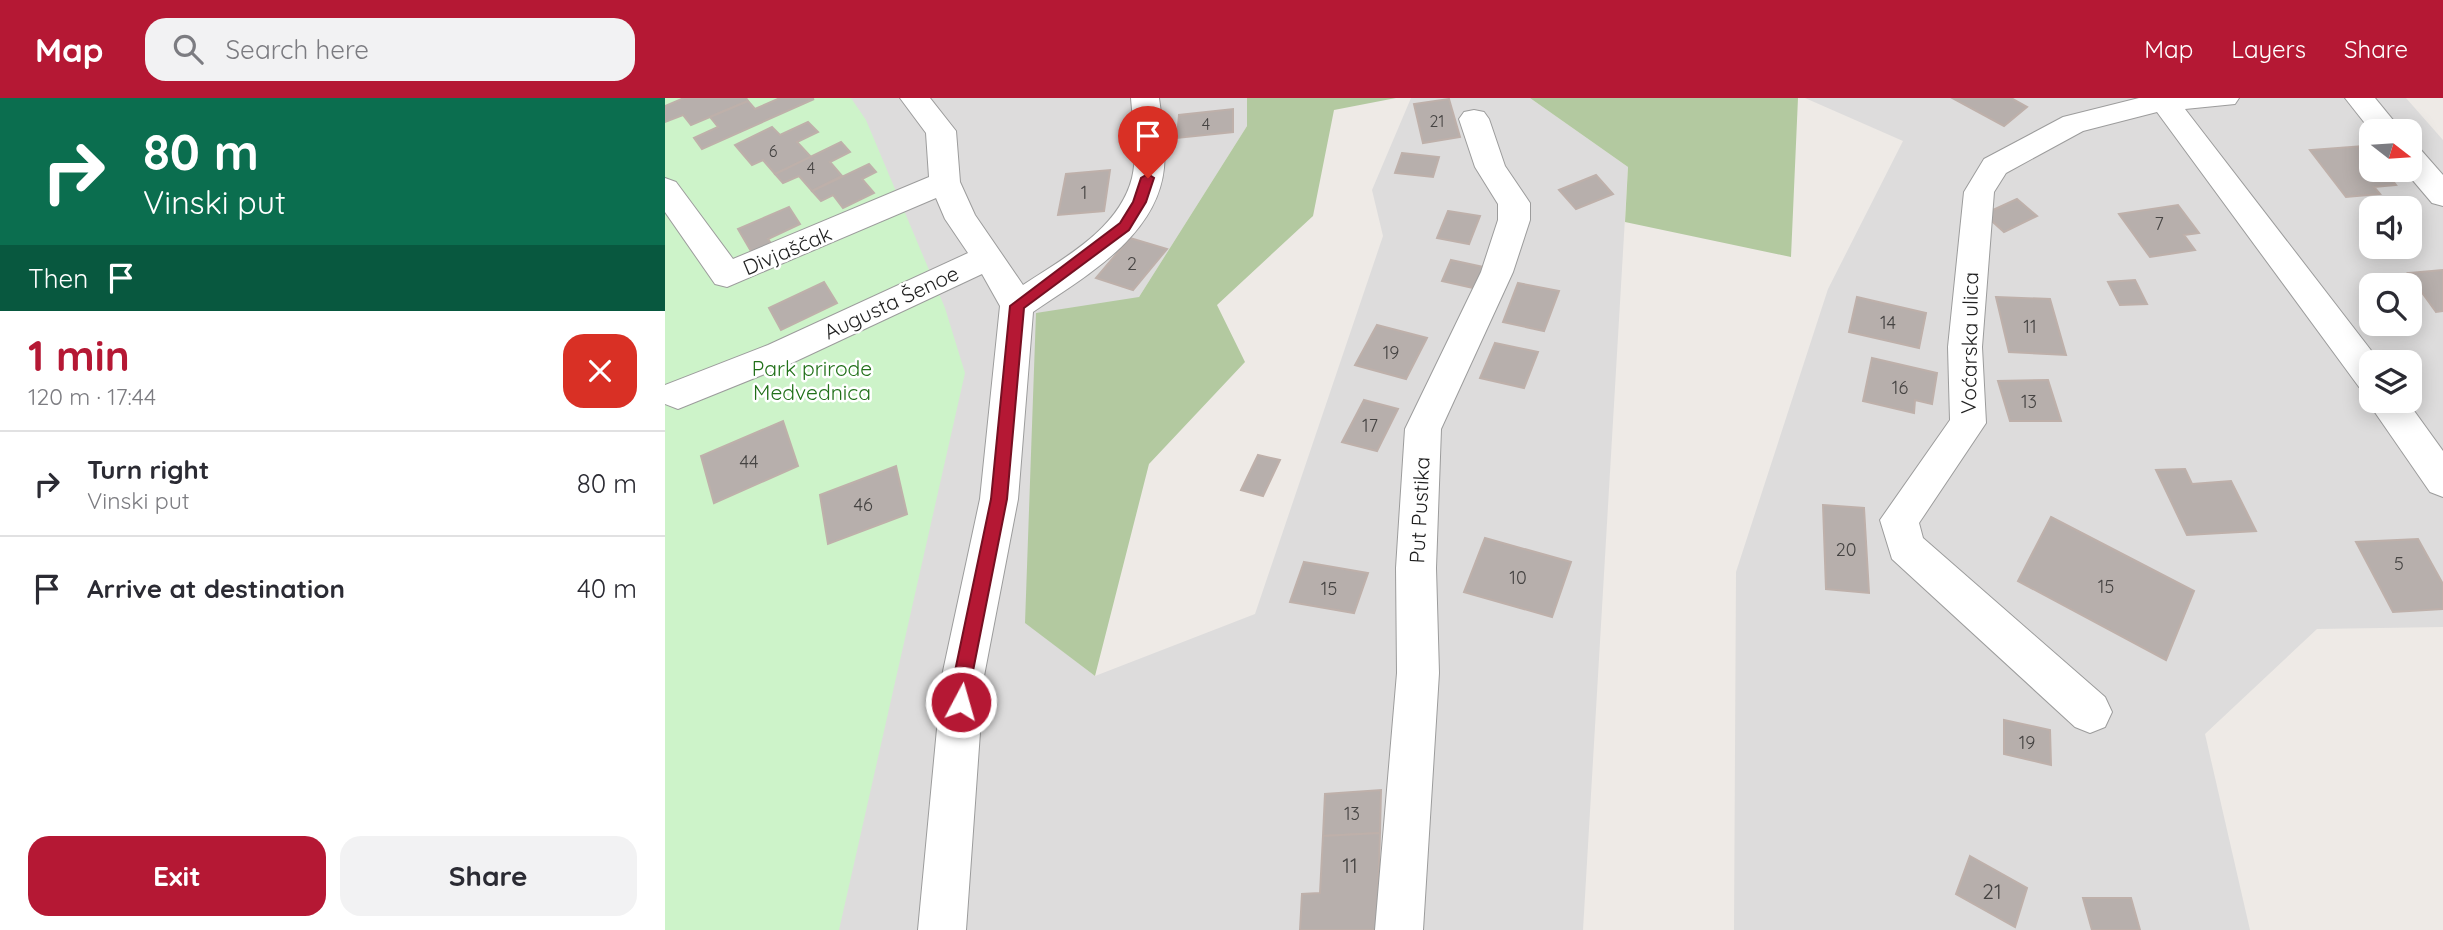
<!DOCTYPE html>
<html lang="en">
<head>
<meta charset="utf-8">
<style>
	body { margin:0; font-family:Quicksand,sans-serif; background:#f2f2f3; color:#2b2b33; height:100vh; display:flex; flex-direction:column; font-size:26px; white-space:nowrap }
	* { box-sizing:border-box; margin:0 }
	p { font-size:23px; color:#7c7c81 }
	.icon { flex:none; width:38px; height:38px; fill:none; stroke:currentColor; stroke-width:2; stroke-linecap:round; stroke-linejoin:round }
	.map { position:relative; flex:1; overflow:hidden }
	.panel { display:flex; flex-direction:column; background:#fff; width:665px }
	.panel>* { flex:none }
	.guide { background:#0b6e4f; color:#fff; overflow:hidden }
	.needle { width:46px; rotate:107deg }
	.controls { position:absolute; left:1694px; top:21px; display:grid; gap:14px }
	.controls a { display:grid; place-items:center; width:63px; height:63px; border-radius:14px; background:#fff; box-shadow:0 4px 18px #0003; font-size:35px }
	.pin { position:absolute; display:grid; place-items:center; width:60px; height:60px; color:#fff; margin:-72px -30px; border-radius:50% 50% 50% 0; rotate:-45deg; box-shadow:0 0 7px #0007 }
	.pin .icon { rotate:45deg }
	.me { position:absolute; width:77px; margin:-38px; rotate:6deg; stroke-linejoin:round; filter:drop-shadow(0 0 5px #0008) }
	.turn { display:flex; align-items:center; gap:24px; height:147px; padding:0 28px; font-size:32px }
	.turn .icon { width:91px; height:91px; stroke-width:2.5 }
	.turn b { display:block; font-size:49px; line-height:60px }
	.then { display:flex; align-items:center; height:66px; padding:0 28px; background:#0003; gap:14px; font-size:26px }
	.round { display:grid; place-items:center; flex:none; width:74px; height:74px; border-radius:21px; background:#f2f2f3 }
	.head { display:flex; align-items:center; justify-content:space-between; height:119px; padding:0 28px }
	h1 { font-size:42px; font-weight:700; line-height:52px; color:#b51834 }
	.cta { display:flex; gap:14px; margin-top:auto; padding:14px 28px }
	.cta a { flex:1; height:80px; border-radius:21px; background:#b51834; color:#fff; font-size:28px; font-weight:700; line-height:80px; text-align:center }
	.cta a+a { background:#f2f2f3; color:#2b2b33 }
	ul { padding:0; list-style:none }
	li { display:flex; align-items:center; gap:21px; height:105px; padding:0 28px; border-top:2px solid #e1e1e2 }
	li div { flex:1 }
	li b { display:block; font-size:26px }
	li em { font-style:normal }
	header { display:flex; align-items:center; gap:42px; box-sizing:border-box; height:98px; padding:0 35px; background:#b51834; color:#fff }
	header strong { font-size:33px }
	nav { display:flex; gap:38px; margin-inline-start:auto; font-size:24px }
	.search { width:490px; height:63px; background:#f2f2f3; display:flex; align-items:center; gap:18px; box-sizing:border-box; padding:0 24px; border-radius:21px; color:#7c7c81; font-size:26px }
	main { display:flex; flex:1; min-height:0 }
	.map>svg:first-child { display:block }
</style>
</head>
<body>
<header>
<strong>Map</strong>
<div class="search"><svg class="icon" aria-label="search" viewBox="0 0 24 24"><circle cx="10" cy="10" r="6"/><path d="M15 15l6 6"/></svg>Search here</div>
<nav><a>Map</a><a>Layers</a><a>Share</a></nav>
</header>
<main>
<section class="panel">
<div class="guide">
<div class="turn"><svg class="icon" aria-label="right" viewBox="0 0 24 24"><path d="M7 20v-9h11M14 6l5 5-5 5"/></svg><div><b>80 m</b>Vinski put</div></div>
<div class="then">Then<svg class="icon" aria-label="arrive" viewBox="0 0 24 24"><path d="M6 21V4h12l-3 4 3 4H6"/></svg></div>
</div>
<div class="head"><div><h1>1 min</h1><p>120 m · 17:44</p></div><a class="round" style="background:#d93025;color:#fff"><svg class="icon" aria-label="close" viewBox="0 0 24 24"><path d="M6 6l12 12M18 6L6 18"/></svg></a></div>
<ul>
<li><svg class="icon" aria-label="right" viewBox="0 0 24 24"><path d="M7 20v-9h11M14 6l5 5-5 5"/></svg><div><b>Turn right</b><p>Vinski put</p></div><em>80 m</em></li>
<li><svg class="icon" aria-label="arrive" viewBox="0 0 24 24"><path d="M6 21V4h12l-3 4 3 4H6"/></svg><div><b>Arrive at destination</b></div><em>40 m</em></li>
</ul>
<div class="cta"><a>Exit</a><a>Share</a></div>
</section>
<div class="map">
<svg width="1778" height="832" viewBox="0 0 1778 832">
	<rect width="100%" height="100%" fill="#eeeae6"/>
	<g fill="#dddcdc" fill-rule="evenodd">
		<path d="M 0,0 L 582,0 L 582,28 L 474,199 L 360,524 L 430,578 L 590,516 L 718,138 L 707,92 L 746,0 L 865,0 L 963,69 L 918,832 L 0,832 Z"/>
		<path d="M 1140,0 L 1741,0 L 1778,42 L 1778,529 L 1652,531 L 1540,636 L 1585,832 L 1069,832 L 1071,474 L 1163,191 L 1238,43 ZM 1706,33 L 1745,33 L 1745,72 L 1706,72 ZM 1706,110 L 1745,110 L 1745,149 L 1706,149 ZM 1706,187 L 1745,187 L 1745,226 L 1706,226 ZM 1706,264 L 1745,264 L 1745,303 L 1706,303 Z"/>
	</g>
	<g fill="#b3c9a0">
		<path d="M 582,0 L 731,0 L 669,12 L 648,118 L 552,207 L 580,264 L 484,366 L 430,578 L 360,525 L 371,215 L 474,199 L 582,28 Z"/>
		<path d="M 865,0 L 1133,0 L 1126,159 L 960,124 L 963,69 Z"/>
	</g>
	<path fill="#cdf3c9" d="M 0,0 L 186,0 L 201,22 L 280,210 L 300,275 L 174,832 L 0,832 Z"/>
	<g fill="#b7afac" stroke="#beb0aa" stroke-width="2">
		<path d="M 19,0 L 81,0 L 83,3 L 26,27 L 18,17 L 0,24 L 0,8 Z"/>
		<path d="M 115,0 L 149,1 L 37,51 L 29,40 L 53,29 L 45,19 L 83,3 L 90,11 Z"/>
		<path d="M 1346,0 L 1362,9 L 1339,28 L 1289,1 Z"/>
		<path d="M 784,1 L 795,39 L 758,45 L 749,6 Z"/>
		<path d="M 568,11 L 568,34 L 512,40 L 514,17 Z"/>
		<path d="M 143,24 L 153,34 L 132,44 L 146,59 L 110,76 L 98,62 L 87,67 L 70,47 L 107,29 L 115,37 Z"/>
		<path d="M 176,44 L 185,54 L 165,64 L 177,78 L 147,93 L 134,78 L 118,85 L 110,76 Z"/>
		<path d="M 1699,48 L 1706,57 L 1706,72 L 1719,72 L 1731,87 L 1709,89 L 1715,96 L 1681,99 L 1645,52 Z"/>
		<path d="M 737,55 L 774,59 L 768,79 L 730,75 Z"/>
		<path d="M 204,66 L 211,74 L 197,81 L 209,95 L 178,110 L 168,97 L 156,103 L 147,93 Z"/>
		<path d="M 445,72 L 439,113 L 393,117 L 401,76 Z"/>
		<path d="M 931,77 L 948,96 L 911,111 L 894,92 Z"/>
		<path d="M 1352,101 L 1372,118 L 1339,134 L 1319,116 Z"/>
		<path d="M 1513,107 L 1534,135 L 1519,137 L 1530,152 L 1485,159 L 1454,116 Z"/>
		<path d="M 124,109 L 135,126 L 103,141 L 110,151 L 90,160 L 73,131 Z"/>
		<path d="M 783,113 L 815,118 L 804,146 L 772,140 Z"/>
		<path d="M 465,140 L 502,151 L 468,192 L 431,180 Z"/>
		<path d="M 786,162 L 823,170 L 813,191 L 777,183 Z"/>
		<path d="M 1778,172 L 1778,213 L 1771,214 L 1743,175 Z"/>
		<path d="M 1470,182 L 1482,206 L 1455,207 L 1443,184 Z"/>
		<path d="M 159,184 L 172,205 L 116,232 L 104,210 Z"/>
		<path d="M 853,185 L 894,193 L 879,233 L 838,224 Z"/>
		<path d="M 1192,199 L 1261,215 L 1254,250 L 1184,234 Z"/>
		<path d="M 1331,199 L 1385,201 L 1401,257 L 1344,254 Z"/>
		<path d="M 712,227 L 762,240 L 741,281 L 690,267 Z"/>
		<path d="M 830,245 L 873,254 L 859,290 L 815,280 Z"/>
		<path d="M 1207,260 L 1272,275 L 1267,306 L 1250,302 L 1249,315 L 1198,303 Z"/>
		<path d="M 1383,282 L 1396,323 L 1345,323 L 1333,283 Z"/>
		<path d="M 699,302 L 733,311 L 712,353 L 677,344 Z"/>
		<path d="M 118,323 L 133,368 L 49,405 L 36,358 Z"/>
		<path d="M 593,357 L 615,362 L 598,398 L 576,392 Z"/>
		<path d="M 231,368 L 242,416 L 163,446 L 155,397 Z"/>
		<path d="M 1520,371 L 1527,386 L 1566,383 L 1591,433 L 1522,437 L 1491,372 Z"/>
		<path d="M 1158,407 L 1199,410 L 1204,495 L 1161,491 Z"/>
		<path d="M 1386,419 L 1529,493 L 1501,562 L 1353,483 Z"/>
		<path d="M 820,440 L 906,464 L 887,519 L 799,494 Z"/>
		<path d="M 1753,441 L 1778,486 L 1778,511 L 1728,514 L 1691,444 Z"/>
		<path d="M 639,464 L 703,475 L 689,515 L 625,504 Z"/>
		<path d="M 1339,622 L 1385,632 L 1386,667 L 1339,656 Z"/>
		<path d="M 716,692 L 715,735 L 658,738 L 660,696 Z"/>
		<path d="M 715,735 L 712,832 L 635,832 L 637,796 L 655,795 L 658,738 Z"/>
		<path d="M 1305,758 L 1362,790 L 1350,829 L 1291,796 Z"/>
		<path d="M 1418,800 L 1466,800 L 1475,832 L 1427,832 Z"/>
	</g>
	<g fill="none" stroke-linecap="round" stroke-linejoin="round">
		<defs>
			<g id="minor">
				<path d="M 235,0 L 265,0 L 291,33 L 295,84 L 310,117 L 358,187 C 399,160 454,131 467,80 C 473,55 468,26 466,0 L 494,0 C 497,23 501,47 499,70 C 492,139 419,179 368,214 L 353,401 L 319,578 L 301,832 L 253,832 L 277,578 L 315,401 L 335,208 L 317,176 L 127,265 L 13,311 L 0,306 L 0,287 L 103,247 L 303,155 L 280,121 L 271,100 L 62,189 L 50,186 L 0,114 L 0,80 L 11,84 L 68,161 L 264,79 L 261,35 Z"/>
				<path d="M 1474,0 L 1574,0 L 1570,6 L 1520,11 L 1715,264 L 1706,264 L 1706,293 L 1694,289 L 1492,14 L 1418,33 L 1341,75 L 1329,94 L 1317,249 L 1321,325 L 1254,425 L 1258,440 L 1440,599 L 1447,614 L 1440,629 L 1425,635 L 1410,629 L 1227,461 L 1215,422 L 1285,322 L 1283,249 L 1299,94 L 1319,61 L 1398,19 Z"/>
				<path d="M 1680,0 L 1710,0 L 1737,33 L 1706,33 Z"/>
				<path d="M 809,12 L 819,14 L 824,21 L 840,68 L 865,105 L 865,122 L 848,174 L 776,331 L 771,470 L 774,575 L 758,832 L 710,832 L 732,575 L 731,470 L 740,331 L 816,174 L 833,122 L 833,106 L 810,69 L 794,21 L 799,14 Z"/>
				<path d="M 1745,49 L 1756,52 L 1778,77 L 1778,108 L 1767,105 L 1739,72 L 1745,72 Z"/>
				<path d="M 1706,299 L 1706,303 L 1742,303 L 1778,353 L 1778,399 L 1765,394 L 1709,313 L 1704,303 Z"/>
			</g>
		</defs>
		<use href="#minor" stroke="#9c9c9c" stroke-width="2"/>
		<use href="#minor" fill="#fff" fill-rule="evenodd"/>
	</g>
	<path fill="#b51834" stroke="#761022" stroke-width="2" d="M 483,76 L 489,80 L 481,104 L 464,132 L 359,210 L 342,401 L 307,578 L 302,610 L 296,613 L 289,610 L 287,604 L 289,578 L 326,401 L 345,208 L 455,125 L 468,104 L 476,80 Z"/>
	<g text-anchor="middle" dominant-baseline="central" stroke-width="5" stroke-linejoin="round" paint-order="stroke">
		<g font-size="16" fill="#454342">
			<text x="772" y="23">21</text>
			<text x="541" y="26">4</text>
			<text x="108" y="53">6</text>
			<text x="146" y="70">4</text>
		</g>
		<g font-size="18" fill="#454342">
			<text x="419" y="94">1</text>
			<text x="1494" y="125">7</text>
			<text x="467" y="165">2</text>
			<text x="1223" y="224">14</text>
			<text x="1365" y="228">11</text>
			<text x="726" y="254">19</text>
			<text x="1235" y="289">16</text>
			<text x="1364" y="303">13</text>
			<text x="705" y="327">17</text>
			<text x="84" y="363">44</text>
			<text x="198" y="406">46</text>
			<text x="1181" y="451">20</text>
			<text x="1734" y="465">5</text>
			<text x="853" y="479">10</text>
			<text x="1441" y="488">15</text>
			<text x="664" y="490">15</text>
			<text x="1362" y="644">19</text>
			<text x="687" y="715">13</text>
		</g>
		<g font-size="21" fill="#1f1f1f" stroke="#fff">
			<text transform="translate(122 152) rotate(-23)">Divjaščak</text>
			<text transform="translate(226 204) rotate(-25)">Augusta Šenoe</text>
			<text transform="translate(1304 245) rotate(-89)">Voćarska ulica</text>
			<text transform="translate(754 412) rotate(-87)">Put Pustika</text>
		</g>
		<g font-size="21" fill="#217019" stroke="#fff">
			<text x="147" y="270">Park prirode<tspan x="147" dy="24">Medvednica</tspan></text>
		</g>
		<g font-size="21" fill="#454342">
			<text x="685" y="767">11</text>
			<text x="1327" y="793">21</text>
		</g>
	</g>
</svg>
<div class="controls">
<a><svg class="needle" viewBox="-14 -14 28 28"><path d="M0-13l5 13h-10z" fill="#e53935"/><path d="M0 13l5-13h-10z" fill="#7c7c81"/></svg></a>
<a><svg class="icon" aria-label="sound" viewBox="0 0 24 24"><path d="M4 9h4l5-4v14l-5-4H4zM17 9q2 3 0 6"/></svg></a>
<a><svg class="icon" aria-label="search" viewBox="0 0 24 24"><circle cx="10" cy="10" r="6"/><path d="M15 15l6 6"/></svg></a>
<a><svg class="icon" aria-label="layers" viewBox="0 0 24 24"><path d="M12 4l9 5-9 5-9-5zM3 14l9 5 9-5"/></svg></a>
</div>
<div class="pin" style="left:483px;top:80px;background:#d93025"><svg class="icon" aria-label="arrive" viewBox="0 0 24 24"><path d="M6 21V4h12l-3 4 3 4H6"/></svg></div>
<svg class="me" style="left:296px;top:604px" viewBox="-20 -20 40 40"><circle r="17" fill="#b51834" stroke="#fff" stroke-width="3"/><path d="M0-11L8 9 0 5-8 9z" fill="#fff"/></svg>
</div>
</main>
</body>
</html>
